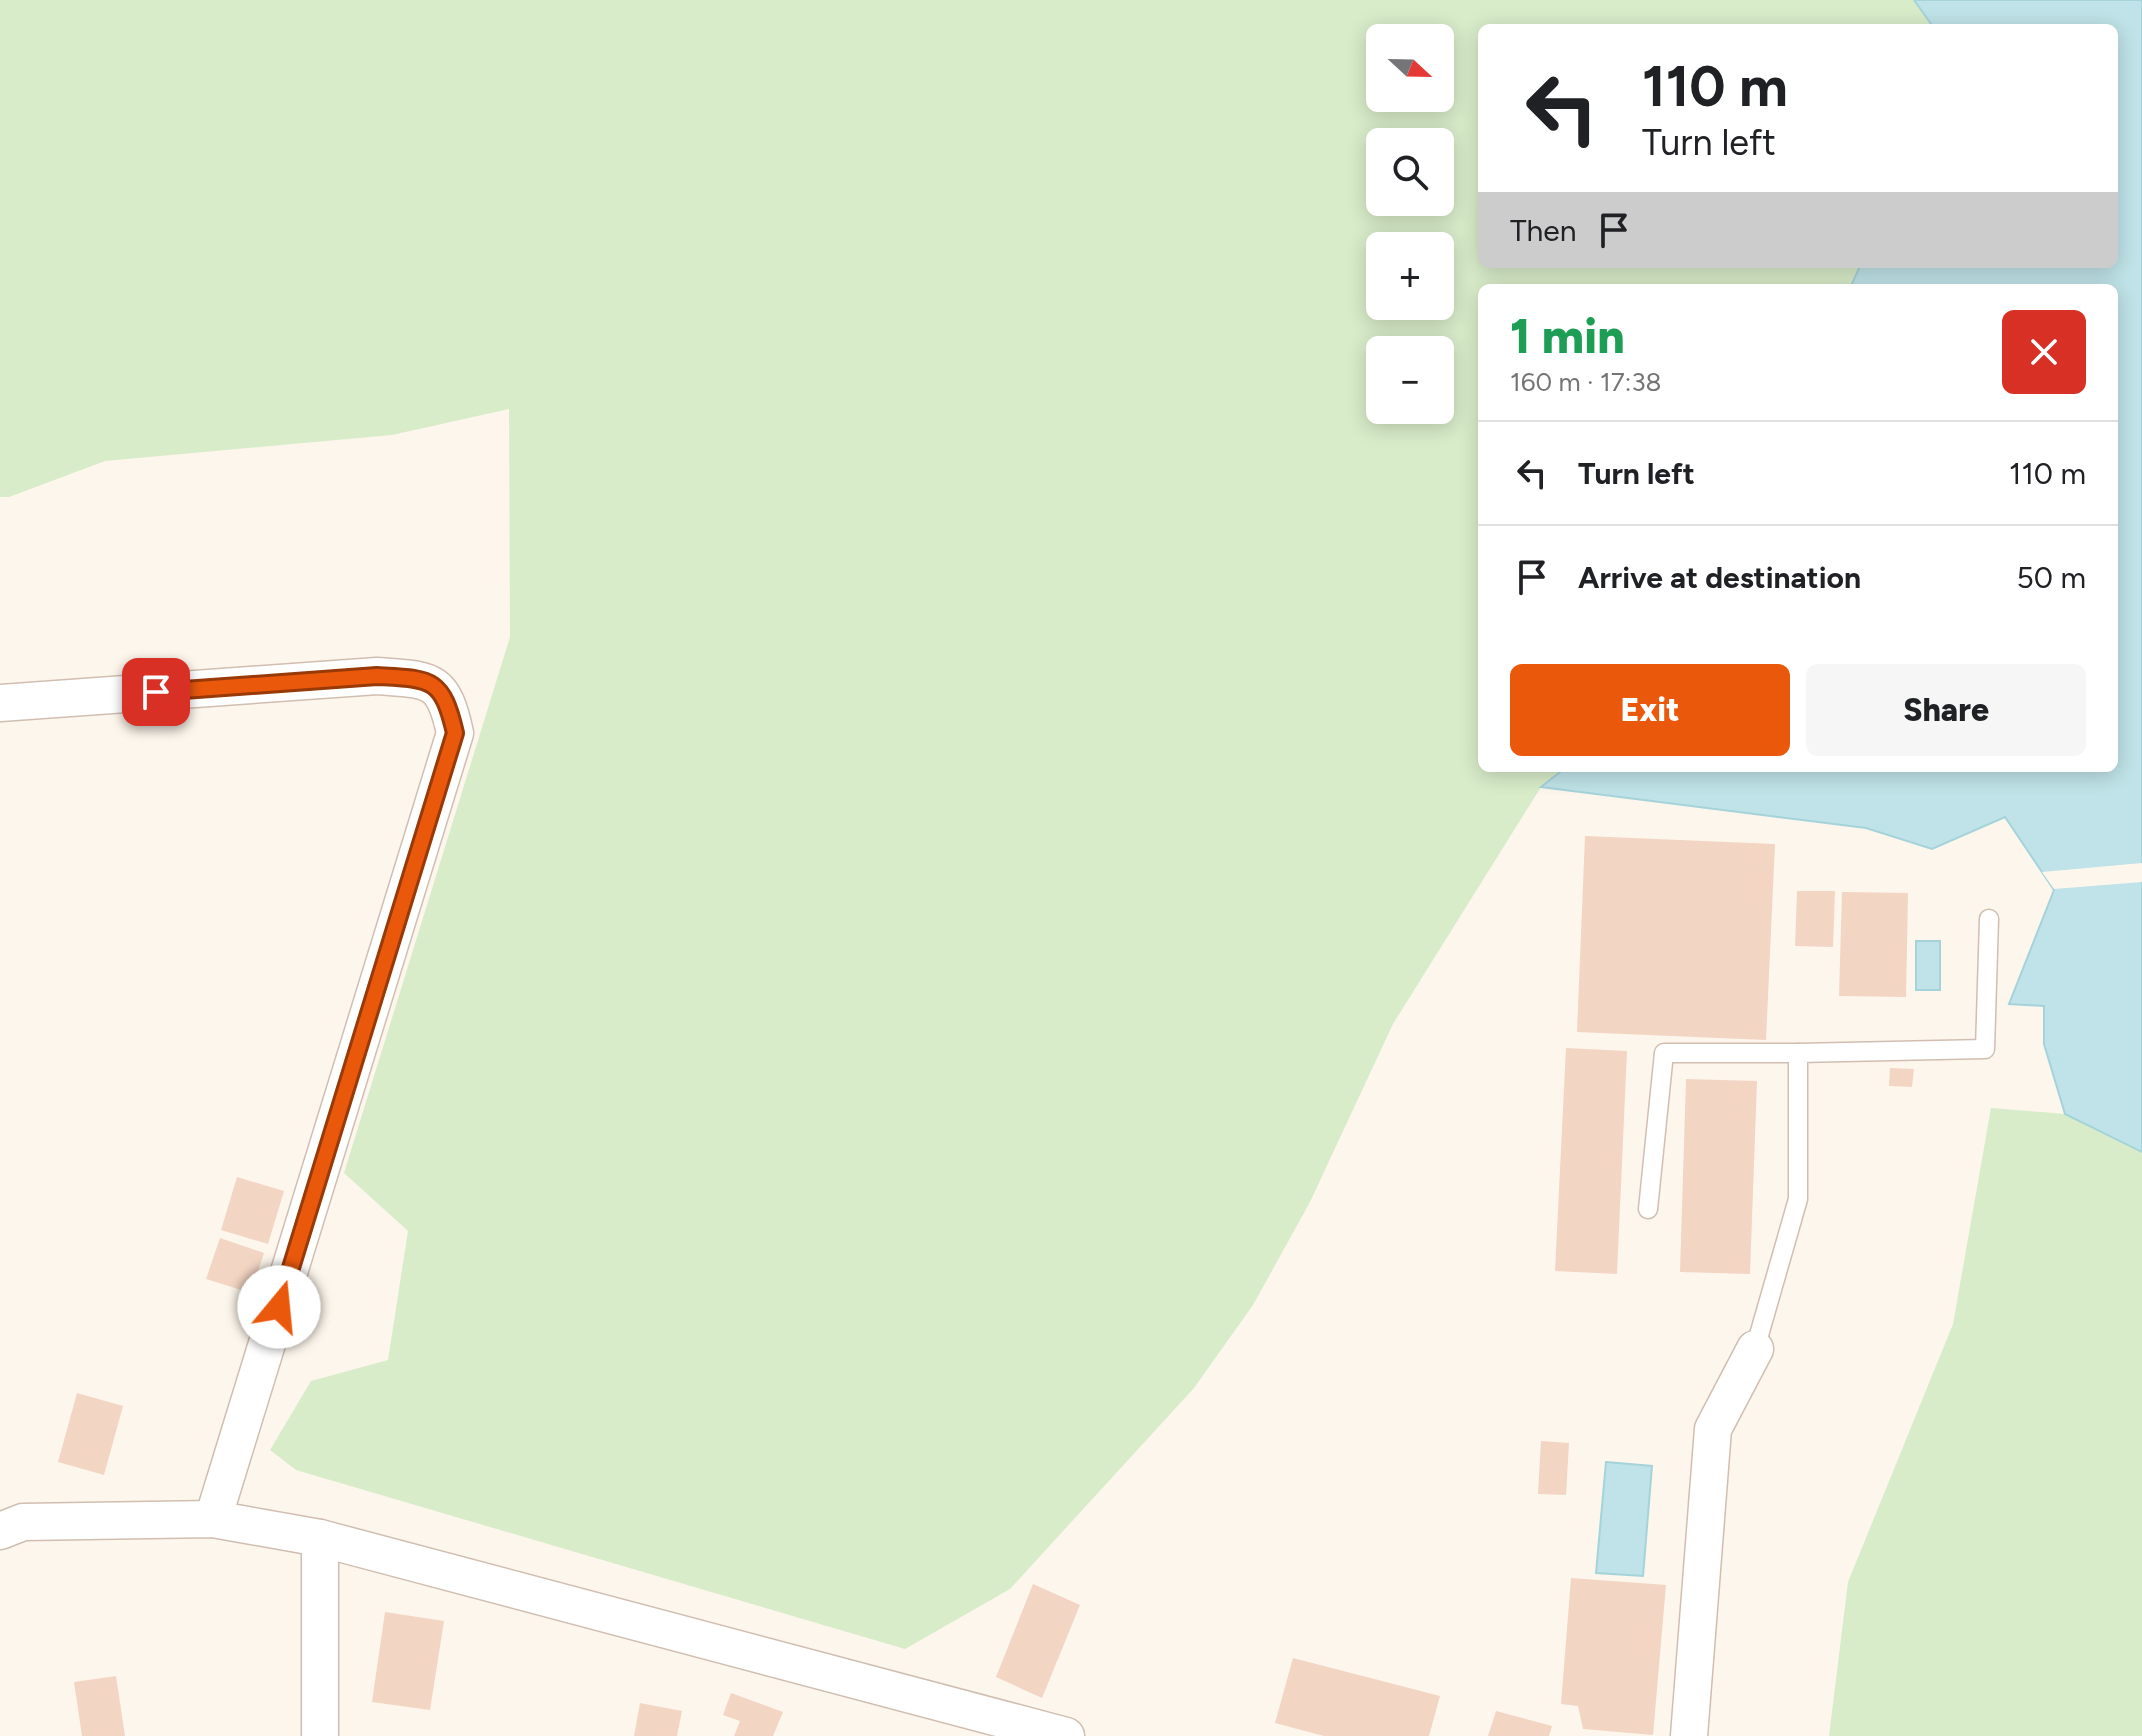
<!DOCTYPE html>
<html lang="en">
<head>
<meta charset="utf-8">
<style>
	body { margin:0; font-family:Figtree,sans-serif; background:#f6f6f6; color:#202124; height:100vh; display:flex; flex-direction:column; font-size:30px; white-space:nowrap }
	* { box-sizing:border-box; margin:0 }
	p { font-size:26px; color:#757577 }
	.icon { flex:none; width:44px; height:44px; fill:none; stroke:currentColor; stroke-width:2; stroke-linecap:round; stroke-linejoin:round }
	.map { position:relative; flex:1; overflow:hidden }
	.details { position:absolute; left:1478px; top:284px; width:640px; height:488px; display:flex; flex-direction:column; background:#fff; border-radius:12px; box-shadow:0 4px 20px #0003 }
	.details>* { flex:none }
	.banner { position:absolute; left:1478px; top:24px; width:640px; height:244px; border-radius:12px; box-shadow:0 4px 20px #0003; background:#fff; color:#202124; overflow:hidden }
	.needle { width:52px; rotate:112deg }
	.buttons { position:absolute; left:1366px; top:24px; display:grid; gap:16px }
	.buttons a { display:grid; place-items:center; width:88px; height:88px; border-radius:12px; background:#fff; box-shadow:0 4px 20px #0003; font-size:40px }
	.pin { position:absolute; display:grid; place-items:center; width:68px; height:68px; color:#fff; margin:-34px; border-radius:16px; box-shadow:0 4px 12px #0006 }
	.me { position:absolute; width:88px; margin:-44px; rotate:17deg; stroke-linejoin:round; filter:drop-shadow(0 0 6px #0008) }
	.turn { display:flex; align-items:center; gap:28px; height:168px; padding:0 32px; font-size:36px }
	.turn .icon { width:104px; height:104px; stroke-width:2.5 }
	.turn b { display:block; font-size:56px; line-height:68px }
	.then { display:flex; align-items:center; height:76px; padding:0 32px; background:#0003; gap:16px; font-size:30px }
	.round { display:grid; place-items:center; flex:none; width:84px; height:84px; border-radius:12px; background:#f6f6f6 }
	.head { display:flex; align-items:center; justify-content:space-between; height:136px; padding:0 32px }
	h1 { font-size:48px; font-weight:800; line-height:60px; color:#1e9e55 }
	.action { display:flex; gap:16px; margin-top:auto; padding:16px 32px }
	.action a { flex:1; height:92px; border-radius:12px; background:#ea580c; color:#fff; font-size:32px; font-weight:800; line-height:92px; text-align:center }
	.action a+a { background:#f6f6f6; color:#202124 }
	ul { padding:0; list-style:none }
	li { display:flex; align-items:center; gap:24px; height:104px; padding:0 32px; border-top:2px solid #e0e0e0 }
	li div { flex:1 }
	li b { display:block; font-size:30px }
	li em { font-style:normal }
	.map>svg:first-child { display:block }
</style>
</head>
<body>
<div class="map">
<svg width="2142" height="1736" viewBox="0 0 2142 1736">
	<rect width="100%" height="100%" fill="#fdf6ec"/>
	<g fill="#d8ecc9" fill-rule="evenodd">
		<path d="M 0,0 L 1914,0 L 1934,28 L 1482,28 L 1482,264 L 1861,264 L 1850,288 L 1482,288 L 1482,768 L 1565,768 L 1541,787 L 1393,1024 L 1310,1202 L 1253,1305 L 1194,1388 L 1010,1589 L 905,1649 L 296,1470 L 270,1450 L 311,1381 L 388,1360 L 408,1231 L 344,1173 L 510,637 L 509,409 L 392,435 L 105,461 L 9,497 L 0,497 ZM 1380,38 L 1440,38 L 1440,98 L 1380,98 ZM 1380,142 L 1440,142 L 1440,202 L 1380,202 ZM 1380,246 L 1440,246 L 1440,306 L 1380,306 ZM 1380,350 L 1440,350 L 1440,410 L 1380,410 Z"/>
		<path d="M 1991,1108 L 2065,1114 L 2142,1152 L 2142,1736 L 1829,1736 L 1848,1582 L 1953,1324 Z"/>
	</g>
	<g fill="#bfe3e8" stroke="#a5d3da" stroke-width="2">
		<path d="M 1914,0 L 2142,0 L 2142,1152 L 2065,1114 L 2044,1044 L 2044,1006 L 2009,1004 L 2054,890 L 2005,817 L 1932,849 L 1866,828 L 1541,787 L 1565,768 L 2114,768 L 2114,288 L 1850,288 L 1861,264 L 2114,264 L 2114,28 L 1934,28 Z"/>
		<rect x="1916" y="941" width="24" height="49"/>
		<path d="M 1606,1462 L 1652,1466 L 1643,1576 L 1596,1573 Z"/>
	</g>
	<path fill="#fdf6ec" d="M 2142,863 L 2142,882 L 2054,889 L 2042,872 Z"/>
	<g fill="#f3d5c3">
		<path d="M 1585,836 L 1775,844 L 1766,1040 L 1577,1032 Z"/>
		<path d="M 1797,891 L 1835,891 L 1833,947 L 1795,946 Z"/>
		<path d="M 1842,892 L 1908,893 L 1906,997 L 1839,996 Z"/>
		<path d="M 1566,1048 L 1627,1051 L 1617,1274 L 1555,1271 Z"/>
		<path d="M 1890,1068 L 1914,1069 L 1912,1087 L 1889,1086 Z"/>
		<path d="M 1686,1079 L 1757,1081 L 1750,1274 L 1680,1272 Z"/>
		<path d="M 237,1177 L 284,1191 L 268,1244 L 221,1230 Z"/>
		<path d="M 220,1238 L 264,1253 L 251,1293 L 206,1279 Z"/>
		<path d="M 77,1393 L 123,1406 L 104,1475 L 58,1462 Z"/>
		<path d="M 1541,1441 L 1569,1443 L 1566,1495 L 1538,1494 Z"/>
		<path d="M 1571,1578 L 1666,1585 L 1653,1735 L 1583,1729 L 1578,1706 L 1561,1704 Z"/>
		<path d="M 1033,1584 L 1080,1605 L 1042,1698 L 996,1677 Z"/>
		<path d="M 385,1612 L 444,1621 L 430,1710 L 372,1702 Z"/>
		<path d="M 1293,1658 L 1440,1696 L 1429,1736 L 1324,1736 L 1275,1723 Z"/>
		<path d="M 116,1676 L 125,1736 L 82,1736 L 74,1682 Z"/>
		<path d="M 731,1693 L 783,1712 L 773,1736 L 734,1736 L 740,1721 L 723,1715 Z"/>
		<path d="M 640,1703 L 682,1711 L 677,1736 L 634,1736 Z"/>
		<path d="M 1496,1711 L 1552,1726 L 1549,1736 L 1488,1736 Z"/>
	</g>
	<g fill="none" stroke-linecap="round" stroke-linejoin="round">
		<defs>
			<g id="service">
				<path d="M 1648,1209 L 1664,1053 L 1798,1053"/>
				<path d="M 1755,1349 L 1798,1199 L 1798,1053 L 1985,1049 L 1989,919"/>
			</g>
			<g id="minor">
				<path d="M 0,703 L 377,676 C 431,680 443,677 455,733 L 213,1519"/>
				<path d="M 0,1531 L 23,1522 L 213,1519 L 320,1538 L 1066,1736"/>
				<path d="M 320,1538 L 320,1736"/>
				<path d="M 1689,1736 L 1713,1429 L 1755,1349"/>
			</g>
		</defs>
		<use href="#service" stroke="#d1beb0" stroke-width="21"/>
		<use href="#minor" stroke="#d1beb0" stroke-width="39"/>
		<use href="#service" stroke="#fff" stroke-width="18"/>
		<use href="#minor" stroke="#fff" stroke-width="36"/>
	</g>
	<g fill="none" stroke-linecap="round" stroke-linejoin="round">
		<defs>
			<path id="route" d="M 156,692 L 377,676 C 431,679 442,677 455,733 L 279,1307"/>
		</defs>
		<use href="#route" stroke="#983908" stroke-width="20"/>
		<use href="#route" stroke="#ea580c" stroke-width="14"/>
	</g>
</svg>
<div class="buttons">
<a><svg class="needle" viewBox="-14 -14 28 28"><path d="M0-13l5 13h-10z" fill="#e53935"/><path d="M0 13l5-13h-10z" fill="#757577"/></svg></a>
<a><svg class="icon" aria-label="search" viewBox="0 0 24 24"><circle cx="10" cy="10" r="6"/><path d="M15 15l6 6"/></svg></a>
<a>+</a>
<a>−</a>
</div>
<div class="pin" style="left:156px;top:692px;background:#d93025"><svg class="icon" aria-label="arrive" viewBox="0 0 24 24"><path d="M6 21V4h12l-3 4 3 4H6"/></svg></div>
<svg class="me" style="left:279px;top:1307px" viewBox="-20 -20 40 40"><circle r="19" fill="#fff"/><path d="M0-13L10 11 0 6-10 11z" fill="#ea580c"/></svg>
<div class="banner">
<div class="turn"><svg class="icon" aria-label="left" viewBox="0 0 24 24"><path d="M17 20v-9H6M10 6l-5 5 5 5"/></svg><div><b>110 m</b>Turn left</div></div>
<div class="then">Then<svg class="icon" aria-label="arrive" viewBox="0 0 24 24"><path d="M6 21V4h12l-3 4 3 4H6"/></svg></div>
</div>
<section class="details">
<div class="head"><div><h1>1 min</h1><p>160 m · 17:38</p></div><a class="round" style="background:#d93025;color:#fff"><svg class="icon" aria-label="close" viewBox="0 0 24 24"><path d="M6 6l12 12M18 6L6 18"/></svg></a></div>
<ul>
<li><svg class="icon" aria-label="left" viewBox="0 0 24 24"><path d="M17 20v-9H6M10 6l-5 5 5 5"/></svg><div><b>Turn left</b></div><em>110 m</em></li>
<li><svg class="icon" aria-label="arrive" viewBox="0 0 24 24"><path d="M6 21V4h12l-3 4 3 4H6"/></svg><div><b>Arrive at destination</b></div><em>50 m</em></li>
</ul>
<div class="action"><a>Exit</a><a>Share</a></div>
</section>
</div>
</body>
</html>
